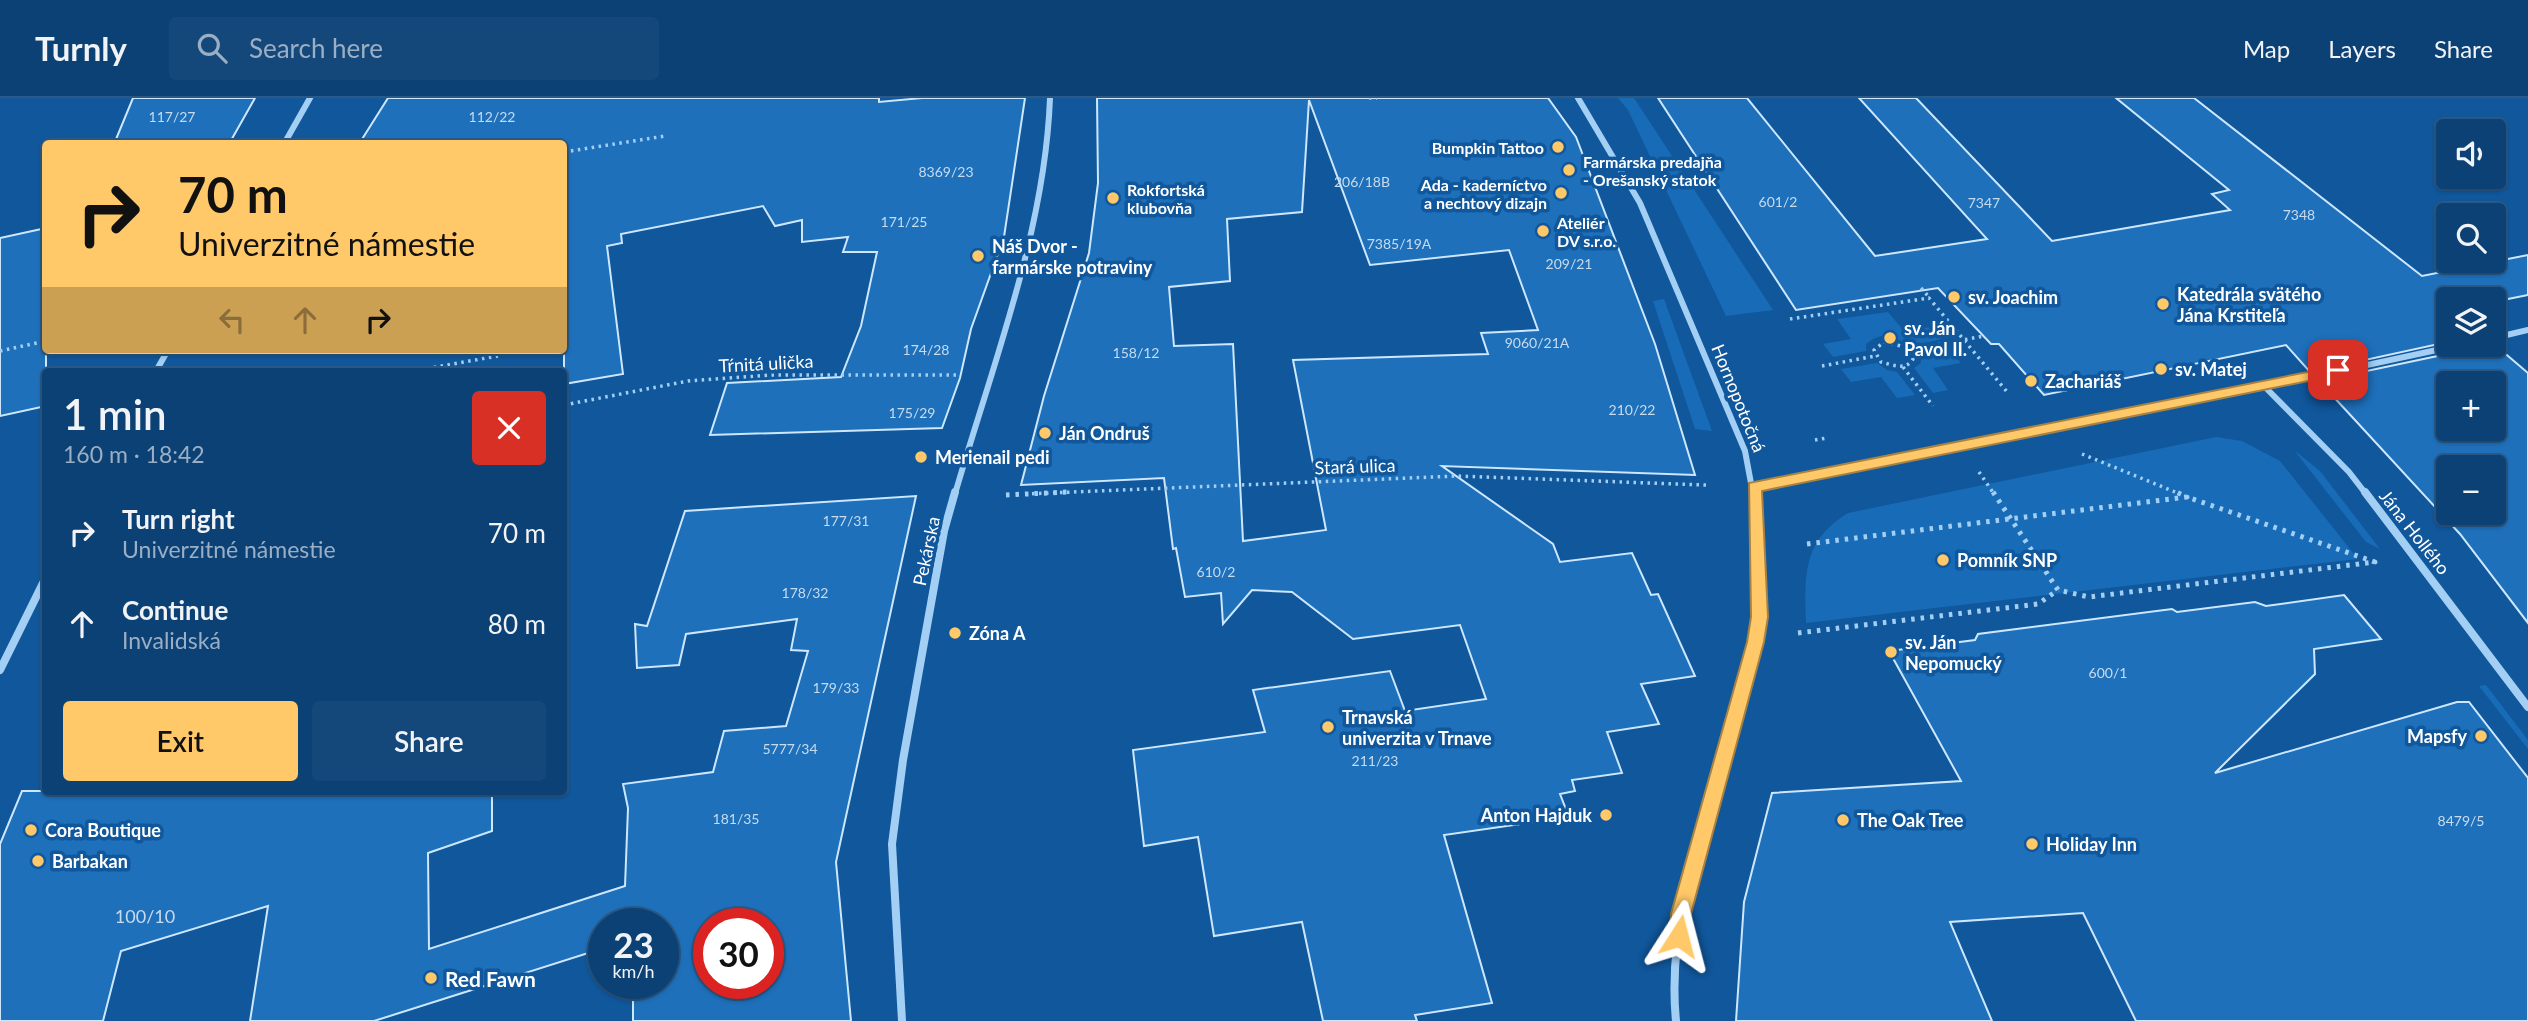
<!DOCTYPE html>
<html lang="en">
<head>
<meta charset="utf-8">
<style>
	body { margin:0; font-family:Lato,sans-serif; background:#15487a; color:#f1f3f6; height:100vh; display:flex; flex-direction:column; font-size:26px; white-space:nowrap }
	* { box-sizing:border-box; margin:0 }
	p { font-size:23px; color:#9aafc5 }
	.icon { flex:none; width:38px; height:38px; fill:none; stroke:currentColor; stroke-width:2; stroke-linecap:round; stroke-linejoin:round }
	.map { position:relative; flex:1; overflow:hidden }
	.sheet { position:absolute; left:42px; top:270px; width:525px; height:427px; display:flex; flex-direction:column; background:#0c4175; border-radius:7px; box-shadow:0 2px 5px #0004,0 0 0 2px #2c5a87 }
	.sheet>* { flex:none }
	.banner { position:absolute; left:42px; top:42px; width:525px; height:214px; border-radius:7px; box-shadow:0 2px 5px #0004,0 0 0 2px #2c5a87; background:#ffc868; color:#111; overflow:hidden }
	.fabs { position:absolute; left:2436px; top:21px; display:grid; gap:14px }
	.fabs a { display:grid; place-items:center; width:70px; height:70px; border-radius:7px; background:#0c4175; box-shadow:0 2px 5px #0004,0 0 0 2px #2c5a87; font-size:35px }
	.speed { position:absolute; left:588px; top:810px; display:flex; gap:14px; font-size:35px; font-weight:700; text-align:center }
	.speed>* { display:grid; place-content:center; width:91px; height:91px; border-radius:50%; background:#0c4175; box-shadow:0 2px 5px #0004,0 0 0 2px #2c5a87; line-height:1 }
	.speed small { font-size:18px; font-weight:400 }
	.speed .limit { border:10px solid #d22; background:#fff; color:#111 }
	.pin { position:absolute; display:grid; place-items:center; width:60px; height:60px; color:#fff; margin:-30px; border-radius:14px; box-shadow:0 4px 10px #0006 }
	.me { position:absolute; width:77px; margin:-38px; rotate:9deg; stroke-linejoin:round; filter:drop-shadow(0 0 5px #0008) }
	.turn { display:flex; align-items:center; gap:24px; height:147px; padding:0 21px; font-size:32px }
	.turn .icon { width:91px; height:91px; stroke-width:2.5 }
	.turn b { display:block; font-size:49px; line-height:60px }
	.lanes { display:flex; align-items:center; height:66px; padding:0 21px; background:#0003; justify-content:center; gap:35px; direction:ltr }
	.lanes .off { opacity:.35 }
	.round { display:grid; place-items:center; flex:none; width:74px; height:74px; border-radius:7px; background:#15487a }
	.overview { display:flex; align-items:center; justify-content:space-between; height:119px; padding:0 21px }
	h1 { font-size:42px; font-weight:600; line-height:52px }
	.primary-button { display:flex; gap:14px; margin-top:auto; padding:14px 21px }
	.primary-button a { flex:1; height:80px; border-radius:7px; background:#ffc868; color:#111; font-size:28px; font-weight:600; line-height:80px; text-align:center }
	.primary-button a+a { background:#15487a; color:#f1f3f6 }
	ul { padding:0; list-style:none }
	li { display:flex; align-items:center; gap:21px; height:91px; padding:0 21px }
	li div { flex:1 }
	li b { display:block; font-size:26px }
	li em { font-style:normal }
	header { display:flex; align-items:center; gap:42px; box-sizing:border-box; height:98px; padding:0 35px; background:#0c4175; border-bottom:2px solid #2c5a87 }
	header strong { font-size:33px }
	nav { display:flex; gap:38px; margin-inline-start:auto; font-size:24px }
	.search { width:490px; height:63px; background:#15487a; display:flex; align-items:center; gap:18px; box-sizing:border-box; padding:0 24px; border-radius:7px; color:#9aafc5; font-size:26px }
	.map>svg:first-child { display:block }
</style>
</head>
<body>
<header>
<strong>Turnly</strong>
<div class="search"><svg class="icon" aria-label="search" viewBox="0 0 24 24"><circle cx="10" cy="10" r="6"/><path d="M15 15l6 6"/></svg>Search here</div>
<nav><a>Map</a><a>Layers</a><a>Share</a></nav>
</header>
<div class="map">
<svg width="2528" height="923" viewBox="0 0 2528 923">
	<rect width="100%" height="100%" fill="#10579c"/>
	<g fill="#186bb7">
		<path d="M 1618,0 L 1634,0 L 1773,212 L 1726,218 L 1628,12 Z"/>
		<path d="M 1664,201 L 1712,333 L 1695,331 L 1653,203 Z"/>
		<path d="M 1888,214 L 1904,233 L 1931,229 L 1942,241 C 1933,243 1922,246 1913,246 C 1895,245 1889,228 1866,246 L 1866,253 L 1833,259 L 1823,246 L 1851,241 L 1837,221 Z"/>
		<path d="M 1950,252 L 1961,265 L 1933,270 L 1948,292 L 1933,295 L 1914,270 L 1921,265 L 1921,257 Z"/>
		<path d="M 1877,265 L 1887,272 L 1897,274 L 1915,297 L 1897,300 L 1881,279 L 1851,284 L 1841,271 Z"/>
		<path d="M 2216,339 L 2242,343 L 2280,363 L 2358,461 L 1806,525 C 1804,477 1803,442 1848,415 Z"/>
		<path d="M 2294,352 L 2320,373 L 2380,451 L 2366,444 Z"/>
		<path d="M 2486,587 L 2528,642 L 2528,651 L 2479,588 Z"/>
	</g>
	<g fill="#1e70bb" stroke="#cde7fe" stroke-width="2" fill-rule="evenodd">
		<path d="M 133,0 L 255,0 L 229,46 L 114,46 Z"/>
		<path d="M 388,0 L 879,0 L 879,4 L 922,0 L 1025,0 L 1004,139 L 971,231 L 960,280 L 942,330 L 710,337 L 727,285 L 841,279 L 861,228 L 877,154 L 843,154 L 848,139 L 802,144 L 802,122 L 775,128 L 763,108 L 621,136 L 622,145 L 607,148 L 623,276 L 564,286 L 564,46 L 359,46 Z"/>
		<path d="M 1097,0 L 1548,0 L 1576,39 L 1655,246 L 1695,377 L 1442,368 L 1553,446 L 1560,464 L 1632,455 L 1651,497 L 1658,496 L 1695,578 L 1641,586 L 1659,626 L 1607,634 L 1622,675 L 1572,682 L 1575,693 L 1560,696 L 1569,719 L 1444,737 L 1492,905 L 1415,917 L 1417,923 L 1323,923 L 1302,824 L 1214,838 L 1198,739 L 1144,748 L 1133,652 L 1265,634 L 1253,592 L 1390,573 L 1405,613 L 1486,601 L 1460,527 L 1353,541 L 1292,494 L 1252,492 L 1223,526 L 1221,495 L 1185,499 L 1176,450 L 1173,451 L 1164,380 L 1021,387 L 1044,298 L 1089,155 L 1098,85 ZM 1309,2 L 1370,167 L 1509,152 L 1538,232 L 1481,235 L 1488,256 L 1293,262 L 1326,432 L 1243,443 L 1233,246 L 1174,248 L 1169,189 L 1230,183 L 1227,121 L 1302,114 Z"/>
		<path d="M 1658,0 L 1747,0 L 1875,158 L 1987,141 L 1859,0 L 1916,0 L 2052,143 L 2230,112 L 2212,96 L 2229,92 L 2116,0 L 2194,0 L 2422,178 L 2528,157 L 2528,197 L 2508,201 L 2444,201 L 2448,205 L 2448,244 L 2310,274 L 2286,247 L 2044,297 L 1999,246 L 1991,246 L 1938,190 L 1796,212 Z"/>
		<path d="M 46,130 L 46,308 L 0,318 L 0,140 Z"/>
		<path d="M 2494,246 L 2528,275 L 2528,525 L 2460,436 L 2319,283 L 2461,253 L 2466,247 ZM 2448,285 L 2494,285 L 2494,331 L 2448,331 ZM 2448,369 L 2494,369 L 2494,415 L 2448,415 Z"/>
		<path d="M 916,398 L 836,764 L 851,923 L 633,923 L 633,886 L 663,886 L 663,826 L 604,826 L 604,850 L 374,923 L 250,923 L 268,808 L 121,853 L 103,923 L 0,923 L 0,746 L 22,693 L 492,693 L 492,733 L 428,755 L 429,851 L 625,788 L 628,710 L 623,686 L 713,674 L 724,633 L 786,628 L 808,553 L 791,552 L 797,521 L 686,536 L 679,567 L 637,570 L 635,526 L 647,528 L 685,413 ZM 709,826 L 768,826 L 768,886 L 709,886 Z"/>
		<path d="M 2344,497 L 2381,541 L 2314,551 L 2315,576 L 2215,675 L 2457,604 L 2469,604 L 2528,680 L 2528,923 L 2136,923 L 2083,815 L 1950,824 L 1992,923 L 1736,923 L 1744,804 L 1772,695 L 1961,683 L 1889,553 L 1975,542 L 1978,536 L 2172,511 L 2177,514 L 2255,504 L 2266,508 Z"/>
	</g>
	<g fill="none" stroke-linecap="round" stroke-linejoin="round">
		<g stroke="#a4cff5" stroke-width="3.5" stroke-dasharray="2.5 4.5" stroke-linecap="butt">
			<path d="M 1369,0 L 1377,0"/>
			<path d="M 564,54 L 665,38"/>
			<path d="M 1921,190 L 1929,199"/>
			<path d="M 1790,221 L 1929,200 L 2008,295"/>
			<path d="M 1884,244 L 1905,249 L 1913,261 C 1906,273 1893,267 1881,264 L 1874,252 Z"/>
			<path d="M 1910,252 L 1984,238"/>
			<path d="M 0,253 L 46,243"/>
			<path d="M 1822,268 L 1875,258"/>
			<path d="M 1903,269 L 1933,308"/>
			<path d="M 413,273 L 498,258"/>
			<path d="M 564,307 L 688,283 L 770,277 L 959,277"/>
			<path d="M 1815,342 L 1827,340"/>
			<path d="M 2082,356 L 2180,396"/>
			<path d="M 1979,374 L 1994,396"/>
			<path d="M 1025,396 L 1457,378 L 1706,387"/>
		</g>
		<g stroke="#a4cff5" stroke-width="5" stroke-dasharray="3.5 6" stroke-linecap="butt">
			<path d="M 1993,394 L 2058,492 L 2089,499 L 2375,464 L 2187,399"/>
			<path d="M 1006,397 L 1067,394"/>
			<path d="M 1807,446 L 2187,399 L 2176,394"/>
			<path d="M 1798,535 L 2038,506 L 2058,492"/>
		</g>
		<g stroke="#a4cff5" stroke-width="6">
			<path d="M 1578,0 L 1640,105 L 1745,353 L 1753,396"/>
			<path d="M 284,46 L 310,0"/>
			<path d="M 2494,240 L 2528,232"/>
			<path d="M 156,273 L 168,252"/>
			<path d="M 2265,289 L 2349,374 L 2366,396"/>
			<path d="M 1755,389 L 2265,289 L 2460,247"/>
			<path d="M 955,396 C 992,268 1045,134 1050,0"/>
		</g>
		<g stroke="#a4cff5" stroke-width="8">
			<path d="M 2365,394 L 2528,609"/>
			<path d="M 0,572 L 46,479"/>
			<path d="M 902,923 L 892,746 L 903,662 L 944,433 L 955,394"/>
			<path d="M 1676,923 C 1663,792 1733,669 1756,544 C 1765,496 1760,442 1753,394"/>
		</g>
	</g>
	<path fill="#ffc868" stroke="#a68244" stroke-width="2" d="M 2338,268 L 2345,272 L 2343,276 L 1762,393 L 1768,519 L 1764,544 L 1691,816 L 1686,844 L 1679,847 L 1672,844 L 1670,838 L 1671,816 L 1747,544 L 1751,519 L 1749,385 Z"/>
	<g fill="#ffc868" stroke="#10579c" stroke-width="2.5">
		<circle cx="1558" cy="49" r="7"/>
		<circle cx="1569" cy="72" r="7"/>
		<circle cx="1561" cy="95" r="7"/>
		<circle cx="1113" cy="100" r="7"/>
		<circle cx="1543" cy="133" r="7"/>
		<circle cx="978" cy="158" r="7"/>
		<circle cx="1954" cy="199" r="7"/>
		<circle cx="2163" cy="206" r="7"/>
		<circle cx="1890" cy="240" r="7"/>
		<circle cx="2161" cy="271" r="7"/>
		<circle cx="2031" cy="283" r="7"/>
		<circle cx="1045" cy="335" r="7"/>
		<circle cx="921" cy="359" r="7"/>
		<circle cx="1943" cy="462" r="7"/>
		<circle cx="955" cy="535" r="7"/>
		<circle cx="1891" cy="554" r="7"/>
		<circle cx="1328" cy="629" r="7"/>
		<circle cx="2481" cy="638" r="7"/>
		<circle cx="1606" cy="717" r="7"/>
		<circle cx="1843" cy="722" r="7"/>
		<circle cx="31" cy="732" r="7"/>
		<circle cx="2032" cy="746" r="7"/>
		<circle cx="38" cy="763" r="7"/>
		<circle cx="431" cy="880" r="7"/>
	</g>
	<g text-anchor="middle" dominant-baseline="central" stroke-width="7" stroke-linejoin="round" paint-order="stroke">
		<g font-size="14" fill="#c7dbee">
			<text x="172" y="18">117/27</text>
			<text x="492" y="18">112/22</text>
			<text x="946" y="73">8369/23</text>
			<text x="1362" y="83">206/18B</text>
			<text x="1778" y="103">601/2</text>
			<text x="1984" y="104">7347</text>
			<text x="2299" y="116">7348</text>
			<text x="904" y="123">171/25</text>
			<text x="1399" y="145">7385/19A</text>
			<text x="1569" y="165">209/21</text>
			<text x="1537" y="244">9060/21A</text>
			<text x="926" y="251">174/28</text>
			<text x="1136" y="254">158/12</text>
			<text x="1632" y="311">210/22</text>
			<text x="912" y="314">175/29</text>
			<text x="846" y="422">177/31</text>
			<text x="1216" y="473">610/2</text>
			<text x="805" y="494">178/32</text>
			<text x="2108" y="574">600/1</text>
			<text x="836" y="589">179/33</text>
			<text x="790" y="650">5777/34</text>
			<text x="1375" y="662">211/23</text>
			<text x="736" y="720">181/35</text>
			<text x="2461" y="722">8479/5</text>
		</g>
		<g font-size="16" font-weight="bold" fill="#fff" stroke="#10579c" text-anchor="start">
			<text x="1544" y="49" text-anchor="end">Bumpkin Tattoo</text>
			<text x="1583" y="63">Farmárska predajňa<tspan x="1583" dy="18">- Orešanský statok</tspan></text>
			<text x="1547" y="86" text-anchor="end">Ada - kaderníctvo<tspan x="1547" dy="18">a nechtový dizajn</tspan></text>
			<text x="1127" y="91">Rokfortská<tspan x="1127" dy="18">klubovňa</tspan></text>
			<text x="1557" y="124">Ateliér<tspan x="1557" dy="18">DV s.r.o.</tspan></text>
		</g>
		<g font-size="18" font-weight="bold" fill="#fff" stroke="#10579c" text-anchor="start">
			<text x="992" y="148">Náš Dvor -<tspan x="992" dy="21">farmárske potraviny</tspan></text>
			<text x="2177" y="196">Katedrála svätého<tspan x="2177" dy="21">Jána Krstiteľa</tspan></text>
			<text x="1968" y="199">sv. Joachim</text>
			<text x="1904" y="230">sv. Ján<tspan x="1904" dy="21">Pavol II.</tspan></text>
			<text x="2175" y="271">sv. Matej</text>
			<text x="2045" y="283">Zachariáš</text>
			<text x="1059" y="335">Ján Ondruš</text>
			<text x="935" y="359">Merienail pedi</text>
			<text x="1957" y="462">Pomník SNP</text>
			<text x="969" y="535">Zóna A</text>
			<text x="1905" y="544">sv. Ján<tspan x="1905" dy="21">Nepomucký</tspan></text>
			<text x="1342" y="619">Trnavská<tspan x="1342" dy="21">univerzita v Trnave</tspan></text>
			<text x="2467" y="638" text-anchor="end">Mapsfy</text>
			<text x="1592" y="717" text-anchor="end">Anton Hajduk</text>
			<text x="1857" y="722">The Oak Tree</text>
			<text x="45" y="732">Cora Boutique</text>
			<text x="2046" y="746">Holiday Inn</text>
			<text x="52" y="763">Barbakan</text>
		</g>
		<g font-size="18" fill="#fff" stroke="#10579c">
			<text transform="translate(766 265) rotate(-3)">Tŕnitá ulička</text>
			<text transform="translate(1739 300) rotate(68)">Hornopotočná</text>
			<text transform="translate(1355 368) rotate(-2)">Stará ulica</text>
			<text transform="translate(2415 434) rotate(52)">Jána Hollého</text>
			<text transform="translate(926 453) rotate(-78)">Pekárska</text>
		</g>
		<g font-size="18" fill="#c7dbee">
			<text x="145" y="818">100/10</text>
		</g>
		<g font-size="21" font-weight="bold" fill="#fff" stroke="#10579c" text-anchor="start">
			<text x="445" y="880">Red Fawn</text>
		</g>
	</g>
</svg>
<div class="fabs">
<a><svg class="icon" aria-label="sound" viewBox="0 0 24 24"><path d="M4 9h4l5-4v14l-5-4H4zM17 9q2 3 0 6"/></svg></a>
<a><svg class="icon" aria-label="search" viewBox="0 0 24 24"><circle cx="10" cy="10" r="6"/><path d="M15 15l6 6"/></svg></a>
<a><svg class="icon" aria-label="layers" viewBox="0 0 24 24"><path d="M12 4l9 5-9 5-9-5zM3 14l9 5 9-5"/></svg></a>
<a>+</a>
<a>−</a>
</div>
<div class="speed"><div>23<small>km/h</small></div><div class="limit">30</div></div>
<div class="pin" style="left:2338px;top:272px;background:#d93025"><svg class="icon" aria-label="arrive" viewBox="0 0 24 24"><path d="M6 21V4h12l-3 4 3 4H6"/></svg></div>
<svg class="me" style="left:1679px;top:838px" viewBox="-20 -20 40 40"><path d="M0-17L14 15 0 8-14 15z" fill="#ffc868" stroke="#fff" stroke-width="4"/></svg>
<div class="banner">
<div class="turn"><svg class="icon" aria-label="right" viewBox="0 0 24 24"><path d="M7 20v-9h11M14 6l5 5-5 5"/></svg><div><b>70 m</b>Univerzitné námestie</div></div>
<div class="lanes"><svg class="icon off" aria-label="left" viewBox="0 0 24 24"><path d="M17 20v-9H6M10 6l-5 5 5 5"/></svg><svg class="icon off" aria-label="ahead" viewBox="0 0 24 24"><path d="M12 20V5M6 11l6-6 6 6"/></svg><svg class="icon" aria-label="right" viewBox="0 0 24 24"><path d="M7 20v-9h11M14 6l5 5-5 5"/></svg></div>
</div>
<section class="sheet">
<div class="overview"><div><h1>1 min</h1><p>160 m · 18:42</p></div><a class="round" style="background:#d93025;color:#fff"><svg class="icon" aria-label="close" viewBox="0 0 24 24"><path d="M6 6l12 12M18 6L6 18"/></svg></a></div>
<ul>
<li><svg class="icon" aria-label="right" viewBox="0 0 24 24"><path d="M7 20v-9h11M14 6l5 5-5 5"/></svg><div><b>Turn right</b><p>Univerzitné námestie</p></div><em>70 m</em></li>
<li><svg class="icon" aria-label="ahead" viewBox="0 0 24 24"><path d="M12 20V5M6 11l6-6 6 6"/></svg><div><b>Continue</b><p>Invalidská</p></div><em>80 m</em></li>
</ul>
<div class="primary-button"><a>Exit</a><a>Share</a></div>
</section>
</div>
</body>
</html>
